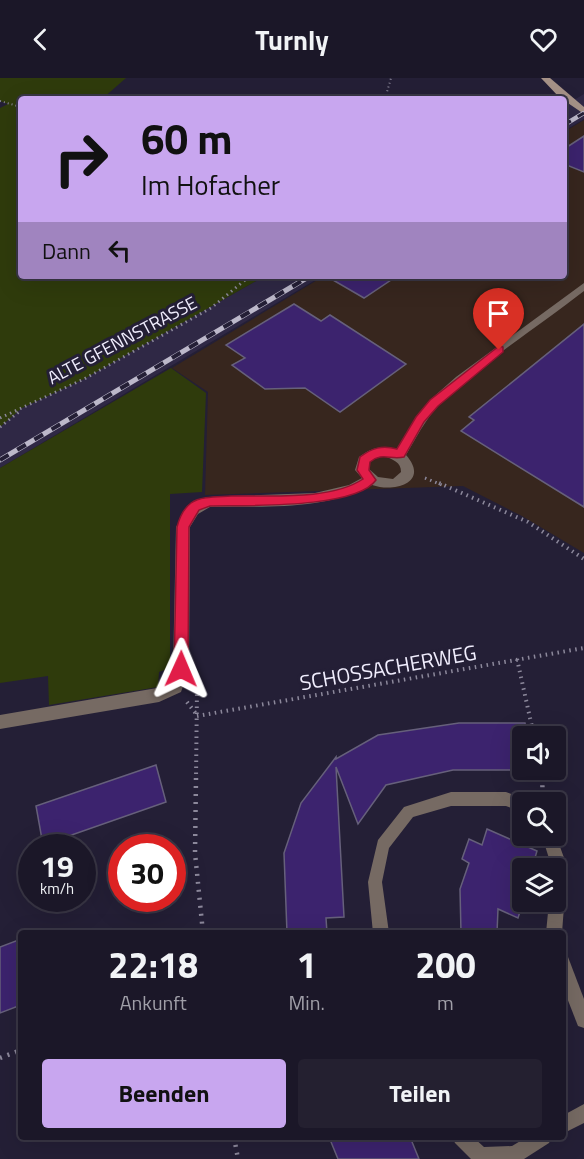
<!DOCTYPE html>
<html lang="de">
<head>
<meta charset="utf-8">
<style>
	body { margin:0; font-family:"Titillium Web",sans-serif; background:#242030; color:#f1f3f6; height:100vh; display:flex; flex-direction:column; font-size:22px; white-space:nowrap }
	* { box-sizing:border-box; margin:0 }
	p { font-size:20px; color:#a09fa8 }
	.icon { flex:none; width:33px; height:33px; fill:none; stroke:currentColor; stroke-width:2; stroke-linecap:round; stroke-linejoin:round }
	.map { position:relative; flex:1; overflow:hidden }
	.drawer { position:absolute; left:18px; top:852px; width:548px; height:210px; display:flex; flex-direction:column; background:#1b1728; border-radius:6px; box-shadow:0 6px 24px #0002,0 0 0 2px #393645 }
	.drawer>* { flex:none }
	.top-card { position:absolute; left:18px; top:18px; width:549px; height:183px; border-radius:6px; box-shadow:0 6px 24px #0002,0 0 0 2px #393645; background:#c8a6ef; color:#111; overflow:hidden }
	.controls { position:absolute; left:512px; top:648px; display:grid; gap:12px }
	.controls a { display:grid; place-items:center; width:54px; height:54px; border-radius:6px; background:#1b1728; box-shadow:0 6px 24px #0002,0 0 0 2px #393645; font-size:30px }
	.speed { position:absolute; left:18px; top:756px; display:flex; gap:12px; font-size:30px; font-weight:700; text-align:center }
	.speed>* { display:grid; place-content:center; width:78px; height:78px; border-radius:50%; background:#1b1728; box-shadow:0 6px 24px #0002,0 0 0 2px #393645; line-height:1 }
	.speed small { font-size:15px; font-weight:400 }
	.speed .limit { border:9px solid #d22; background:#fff; color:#111 }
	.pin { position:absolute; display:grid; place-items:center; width:51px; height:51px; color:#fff; margin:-62px -26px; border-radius:50% 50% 50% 0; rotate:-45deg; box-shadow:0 0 6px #0007 }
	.pin .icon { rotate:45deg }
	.me { position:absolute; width:66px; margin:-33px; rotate:1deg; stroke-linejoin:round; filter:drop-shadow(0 0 4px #0008) }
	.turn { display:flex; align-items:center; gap:21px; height:126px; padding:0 24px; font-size:27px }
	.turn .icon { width:78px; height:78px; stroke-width:2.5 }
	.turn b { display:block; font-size:42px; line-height:51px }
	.then { display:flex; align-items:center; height:57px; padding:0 24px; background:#0003; gap:12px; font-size:22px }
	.eta { display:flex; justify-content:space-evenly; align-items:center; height:102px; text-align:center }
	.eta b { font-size:36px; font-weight:700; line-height:42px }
	.cta { display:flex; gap:12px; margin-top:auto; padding:12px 24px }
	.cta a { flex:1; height:69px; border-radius:6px; background:#c8a6ef; color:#111; font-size:24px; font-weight:700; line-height:69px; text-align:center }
	.cta a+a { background:#242030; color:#f1f3f6 }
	header { display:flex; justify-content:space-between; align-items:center; height:78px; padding:0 24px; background:#1b1728; font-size:27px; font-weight:700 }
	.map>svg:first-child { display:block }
</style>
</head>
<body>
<header><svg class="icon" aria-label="back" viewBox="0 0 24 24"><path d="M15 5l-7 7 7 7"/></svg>Turnly<svg class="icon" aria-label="heart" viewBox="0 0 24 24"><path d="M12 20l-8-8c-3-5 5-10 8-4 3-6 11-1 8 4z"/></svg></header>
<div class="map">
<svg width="584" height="1081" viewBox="0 0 584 1081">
	<rect width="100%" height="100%" fill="#241f36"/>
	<g fill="#2f2845">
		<path d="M 584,16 L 584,41 L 564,53 L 564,28 Z"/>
		<path d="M 265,198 L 322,198 L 0,390 L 0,349 L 22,330 L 84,301 Z"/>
	</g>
	<path fill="#37261e" d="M 584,42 L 584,475 L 522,438 L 463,408 L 205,417 L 208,314 L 172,290 L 324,198 L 564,198 L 564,54 Z"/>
	<g fill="#2f3b0c">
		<path d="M 0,0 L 126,0 L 102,21 L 21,21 L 21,198 L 265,198 L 84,301 L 22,330 L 0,349 L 0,30 L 8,26 L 0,23 Z"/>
		<path d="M 171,290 L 206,315 L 202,414 L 170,416 L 170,590 L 159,594 L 158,609 L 49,627 L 48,598 L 0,605 L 0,390 Z"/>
	</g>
	<g fill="#3c236e" stroke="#66607b" stroke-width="1.5">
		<path d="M 584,58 L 584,94 L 564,86 L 564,71 Z"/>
		<path d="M 326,198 L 397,198 L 364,220 Z"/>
		<path d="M 294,226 L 321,243 L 330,237 L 406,286 L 340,334 L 305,310 L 265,311 L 232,287 L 245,280 L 226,267 Z"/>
		<path d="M 584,246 L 584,429 L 461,353 L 474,342 L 469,339 Z"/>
		<path d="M 459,645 L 525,645 L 527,658 L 522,658 L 522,692 L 532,692 L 453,692 L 386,707 L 358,746 L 336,689 L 344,839 L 326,840 L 327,855 L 287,855 L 284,775 L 301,725 L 336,679 L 336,681 L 378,657 Z"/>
		<path d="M 156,687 L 166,724 L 43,767 L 36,728 Z"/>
		<path d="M 487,751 L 537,773 L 532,790 L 522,790 L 523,824 L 518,840 L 498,831 L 497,855 L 461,855 L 460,811 L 469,785 L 462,781 L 469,761 L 482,767 Z"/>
		<path d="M 21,861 L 21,927 L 0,935 L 0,869 Z"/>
		<path d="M 329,1059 L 410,1059 L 419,1081 L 338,1081 Z"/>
	</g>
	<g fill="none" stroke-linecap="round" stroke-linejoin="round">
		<g stroke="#8c889b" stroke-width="2" stroke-dasharray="1 3" stroke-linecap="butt">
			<path d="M 385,21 L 391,0"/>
			<path d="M 0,23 L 21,29"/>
		</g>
		<g stroke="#8c889b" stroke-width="3" stroke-dasharray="1.5 4" stroke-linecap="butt">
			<path d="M 0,340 L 84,301 L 211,230 L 250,198"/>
			<path d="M 0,349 L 20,333"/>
			<path d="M 425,400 L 442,407"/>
		</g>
		<g stroke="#8c889b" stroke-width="4" stroke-dasharray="1.5 4.5" stroke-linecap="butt">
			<path d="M 439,405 L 528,444 L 584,481"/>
			<path d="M 517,581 L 534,658"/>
			<path d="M 187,624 L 197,637"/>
			<path d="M 197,638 L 584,570"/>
			<path d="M 542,692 L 542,702"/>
			<path d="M 196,702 L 197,610"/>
		</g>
		<g stroke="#8c889b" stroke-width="4.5" stroke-dasharray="2 6" stroke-linecap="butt">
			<path d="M 196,700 L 195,775 L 203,855"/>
			<path d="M 540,724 L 543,721 L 542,700"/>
			<path d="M 0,980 L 21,972"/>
			<path d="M 234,1059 L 238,1081"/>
		</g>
		<g fill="#766a63" fill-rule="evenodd">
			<path d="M 451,714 L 506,714 L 527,722 L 528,724 L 522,724 L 522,734 L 506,728 L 451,728 L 413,739 L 389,770 L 382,804 L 389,855 L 373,855 L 368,804 L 378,762 L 404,729 Z"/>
			<path d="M 555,755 L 567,788 L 562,855 L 546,855 L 549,824 L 555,824 L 555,790 L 552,790 L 542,758 L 555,758 Z"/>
			<path d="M 562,877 L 568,879 L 584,921 L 584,950 L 578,948 L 562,907 Z"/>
			<path d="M 584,1026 L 584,1045 L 562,1056 L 562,1038 Z"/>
			<path d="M 452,1059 L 473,1059 L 484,1069 L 512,1068 L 527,1059 L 552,1059 L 549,1065 L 524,1081 L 471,1081 L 455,1065 Z"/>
		</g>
		<path fill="#766a63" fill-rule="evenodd" d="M 584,205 L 584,213 C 538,249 479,286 439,327 C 425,342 416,360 406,377 C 430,404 395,415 372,407 C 323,433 264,428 210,429 L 198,436 L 190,449 L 189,591 L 181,614 L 159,624 L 0,651 L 0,637 L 157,610 L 169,604 L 173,591 L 176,449 L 188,429 L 210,419 L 315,415 L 349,407 L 362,400 L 355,392 L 359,379 C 371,370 382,366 396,372 L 416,339 L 430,322 L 456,299 ZM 385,378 C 393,382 401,384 401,394 L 393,401 L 378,399 L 369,391 L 370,384 L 377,379 Z"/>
		<path fill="#a69287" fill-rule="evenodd" d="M 541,0 L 550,0 L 584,29 L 584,36 L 559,19 Z"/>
		<defs>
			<path id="rail-far1" d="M 564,47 L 584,35"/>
			<path id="rail" d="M 0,382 L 310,198"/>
		</defs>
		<use href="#rail-far1" stroke="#bcb8ca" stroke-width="4.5"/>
		<use href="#rail" stroke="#bcb8ca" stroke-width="5"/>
		<use href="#rail-far1" stroke="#241f36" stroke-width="3" stroke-dasharray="8" stroke-linecap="butt"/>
		<use href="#rail" stroke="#241f36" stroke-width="4" stroke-dasharray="10" stroke-linecap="butt"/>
	</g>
	<path fill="#e11d48" stroke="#92132f" stroke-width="1.5" d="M 499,268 L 503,269 L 503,274 L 438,328 L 424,344 L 404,379 C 390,382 382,374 370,384 L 369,392 L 376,402 C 356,431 246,427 210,428 L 199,432 L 189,449 L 188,591 L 186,596 L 181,598 L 176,596 L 174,591 L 177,449 C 179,441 183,431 191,425 C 201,418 219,419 231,418 C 269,417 330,423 363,401 L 357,392 L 360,379 C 372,370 382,367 397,371 L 416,339 L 430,322 Z"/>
	<g text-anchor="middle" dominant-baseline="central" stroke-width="6" stroke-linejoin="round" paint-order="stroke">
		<g font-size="18" fill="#f0edfd" stroke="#241f36">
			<text transform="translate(122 262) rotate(-28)">ALTE GFENNSTRASSE</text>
		</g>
		<g font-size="21" fill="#f0edfd" stroke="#241f36">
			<text transform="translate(388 589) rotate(-10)">SCHOSSACHERWEG</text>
		</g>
	</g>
</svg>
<div class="controls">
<a><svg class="icon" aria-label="sound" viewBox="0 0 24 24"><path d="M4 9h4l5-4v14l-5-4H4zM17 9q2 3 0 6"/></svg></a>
<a><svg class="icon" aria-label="search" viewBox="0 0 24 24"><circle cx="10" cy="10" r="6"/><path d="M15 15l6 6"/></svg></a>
<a><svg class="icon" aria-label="layers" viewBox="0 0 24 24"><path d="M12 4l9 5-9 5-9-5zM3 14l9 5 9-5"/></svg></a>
</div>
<div class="speed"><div>19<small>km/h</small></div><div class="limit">30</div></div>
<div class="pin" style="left:499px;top:272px;background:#d93025"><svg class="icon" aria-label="arrive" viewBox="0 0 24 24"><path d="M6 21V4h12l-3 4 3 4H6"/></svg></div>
<svg class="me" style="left:181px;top:591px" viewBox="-20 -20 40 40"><path d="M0-17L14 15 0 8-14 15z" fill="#e11d48" stroke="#fff" stroke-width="4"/></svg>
<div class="top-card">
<div class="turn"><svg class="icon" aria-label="right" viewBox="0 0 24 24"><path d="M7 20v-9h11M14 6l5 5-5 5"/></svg><div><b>60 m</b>Im Hofacher</div></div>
<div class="then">Dann<svg class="icon" aria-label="left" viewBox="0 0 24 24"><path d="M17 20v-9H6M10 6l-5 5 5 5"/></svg></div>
</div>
<section class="drawer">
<div class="eta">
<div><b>22:18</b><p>Ankunft</p></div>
<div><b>1</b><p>Min.</p></div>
<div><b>200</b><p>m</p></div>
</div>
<div class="cta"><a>Beenden</a><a>Teilen</a></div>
</section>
</div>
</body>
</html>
